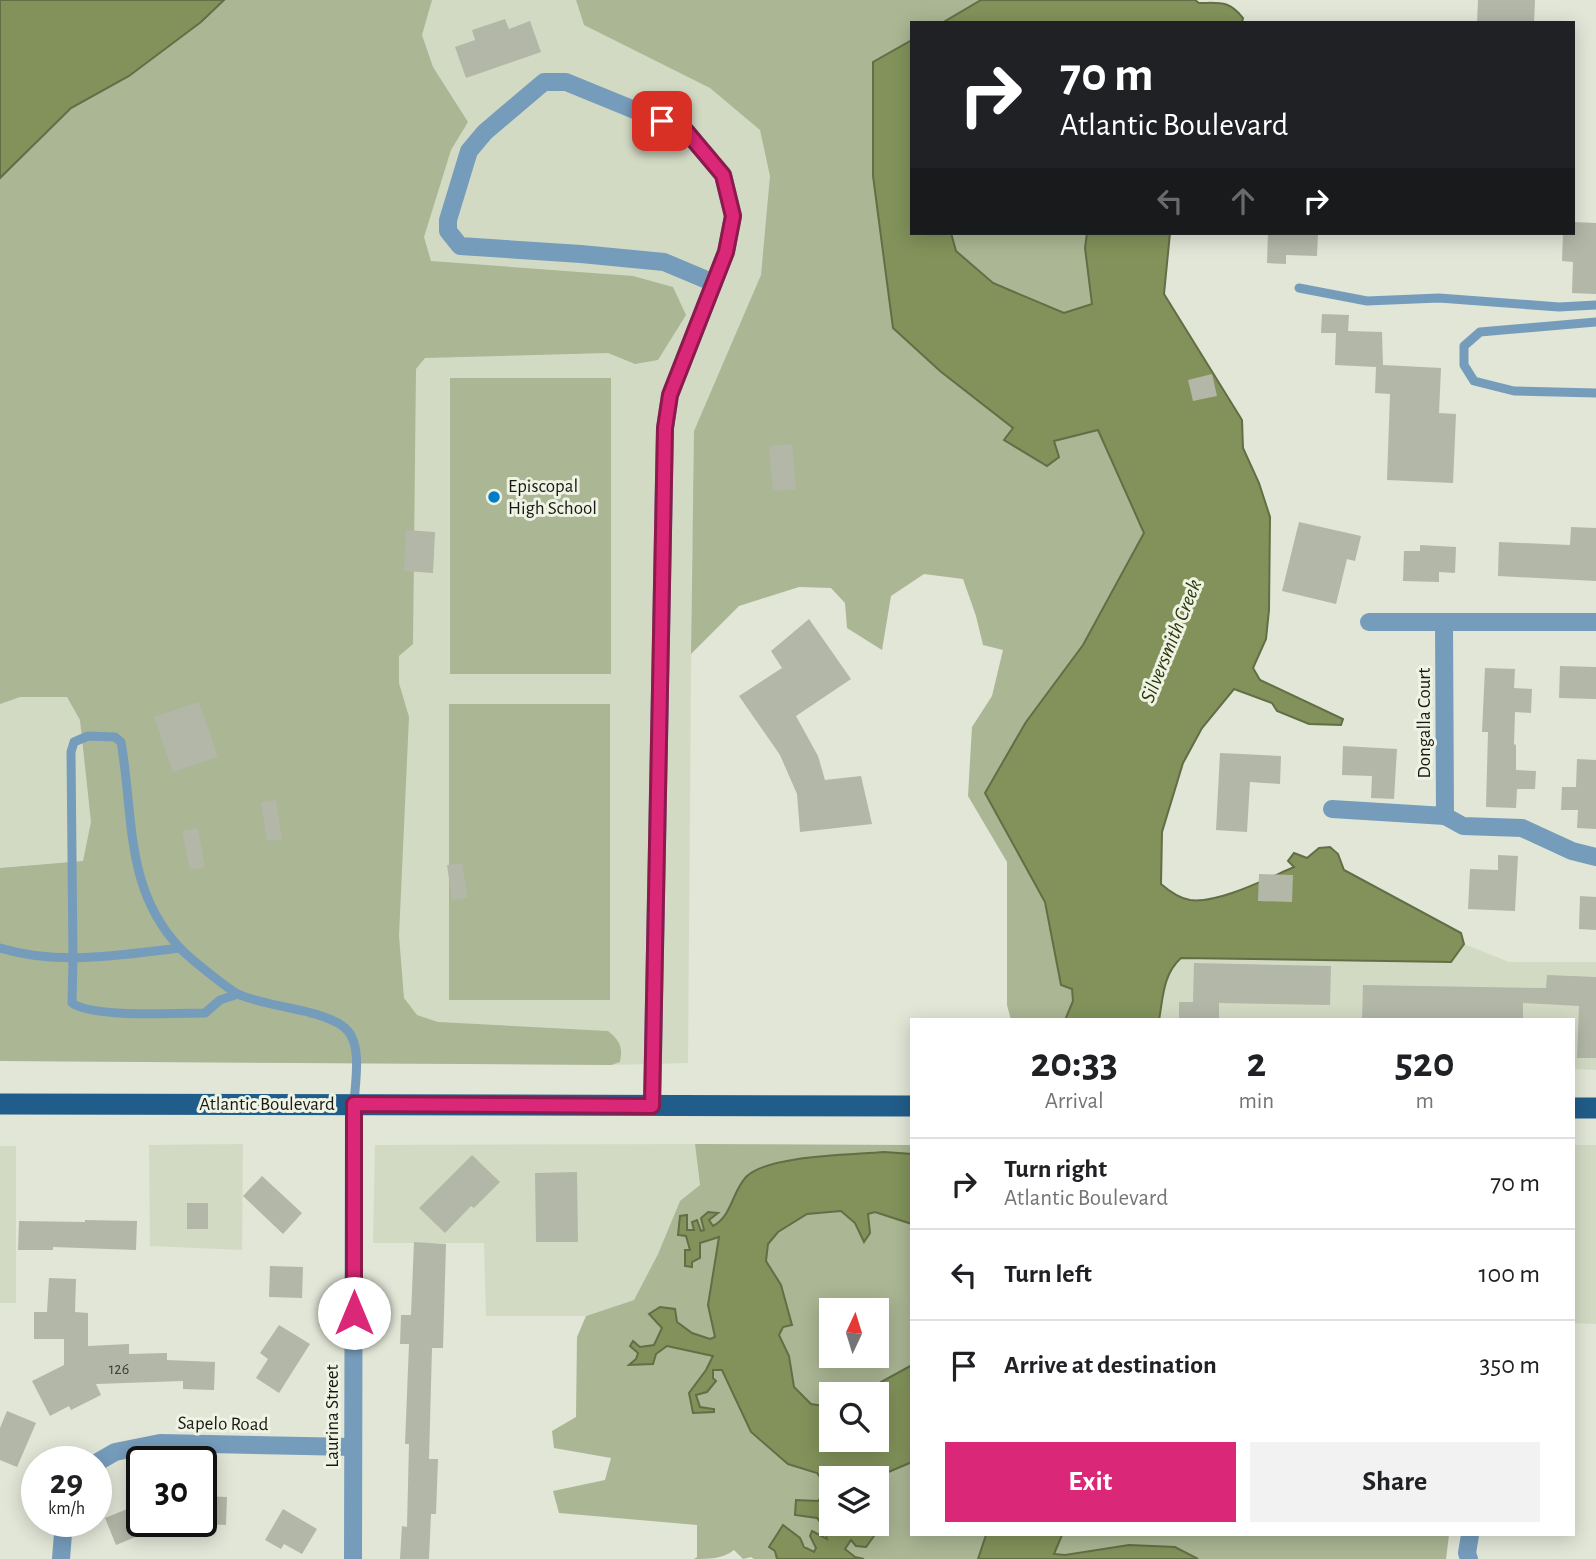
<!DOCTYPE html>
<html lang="en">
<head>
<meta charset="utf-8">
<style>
	body { margin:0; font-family:"Alegreya Sans",sans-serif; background:#f2f2f2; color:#202124; height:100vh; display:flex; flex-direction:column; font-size:26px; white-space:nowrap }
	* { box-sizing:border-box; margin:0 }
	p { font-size:23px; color:#757577 }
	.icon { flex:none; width:38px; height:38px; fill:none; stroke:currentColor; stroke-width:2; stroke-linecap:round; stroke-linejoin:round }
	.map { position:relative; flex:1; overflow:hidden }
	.panel { position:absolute; left:910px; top:1018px; width:665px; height:518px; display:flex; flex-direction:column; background:#fff; border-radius:0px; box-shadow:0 4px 18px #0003 }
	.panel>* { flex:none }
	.top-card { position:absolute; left:910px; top:21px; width:665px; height:214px; border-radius:0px; box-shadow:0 4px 18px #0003; background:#202124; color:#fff; overflow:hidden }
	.needle { width:46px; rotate:4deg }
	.tools { position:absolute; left:819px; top:1298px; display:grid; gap:14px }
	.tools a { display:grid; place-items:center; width:70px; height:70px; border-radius:0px; background:#fff; box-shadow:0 4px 18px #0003; font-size:35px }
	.speed { position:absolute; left:21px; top:1446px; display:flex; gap:14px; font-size:35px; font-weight:700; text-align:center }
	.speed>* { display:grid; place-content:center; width:91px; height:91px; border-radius:50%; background:#fff; box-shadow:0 4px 18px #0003; line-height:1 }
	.speed small { font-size:18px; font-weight:400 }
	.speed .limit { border:4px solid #111; border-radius:10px; background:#fff; color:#111 }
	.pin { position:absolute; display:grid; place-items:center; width:60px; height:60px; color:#fff; margin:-30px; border-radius:14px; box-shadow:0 4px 10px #0006 }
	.me { position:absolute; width:77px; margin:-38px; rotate:0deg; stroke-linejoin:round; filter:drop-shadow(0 0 5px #0008) }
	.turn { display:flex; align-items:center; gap:24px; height:147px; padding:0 35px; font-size:32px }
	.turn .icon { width:91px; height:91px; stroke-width:2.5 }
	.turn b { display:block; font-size:49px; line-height:60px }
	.lanes { display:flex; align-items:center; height:66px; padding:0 35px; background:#0003; justify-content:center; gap:35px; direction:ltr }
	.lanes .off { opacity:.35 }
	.eta { display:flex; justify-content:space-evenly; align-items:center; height:119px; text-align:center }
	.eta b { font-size:42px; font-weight:700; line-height:49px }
	.primary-button { display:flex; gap:14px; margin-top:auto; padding:14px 35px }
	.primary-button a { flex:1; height:80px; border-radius:0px; background:#db2777; color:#fff; font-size:28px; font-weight:700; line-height:80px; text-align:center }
	.primary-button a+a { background:#f2f2f2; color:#202124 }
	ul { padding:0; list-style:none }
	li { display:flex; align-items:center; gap:21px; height:91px; padding:0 35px; border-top:2px solid #e0e0e0 }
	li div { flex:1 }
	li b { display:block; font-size:26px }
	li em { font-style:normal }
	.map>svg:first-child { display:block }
</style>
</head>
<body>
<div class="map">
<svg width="1596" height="1559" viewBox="0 0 1596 1559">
	<rect width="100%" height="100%" fill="#e1e6d7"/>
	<g fill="#d3dac4">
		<path d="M 224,0 L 841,0 L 692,547 L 688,1063 L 611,1065 L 0,1061 L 0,178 L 71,108 L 129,76 L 201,22 Z"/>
		<path d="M 1464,944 L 1509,962 L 1596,962 L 1596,1070 L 1573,1069 L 1573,1020 L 1159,1020 L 1167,979 L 1172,966 L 1181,958 L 1451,962 Z"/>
		<path d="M 243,1144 L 242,1250 L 150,1246 L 149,1145 Z"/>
		<path d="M 695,1144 L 700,1185 L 680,1202 L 658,1254 L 634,1300 L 586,1316 L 486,1316 L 484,1243 L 373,1243 L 375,1145 Z"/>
		<path d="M 1573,1145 L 1596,1145 L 1596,1324 L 1573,1323 Z"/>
		<rect x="0" y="1146" width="16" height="157"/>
	</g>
	<g fill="#abb694" fill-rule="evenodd">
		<path d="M 224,0 L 432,0 L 422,35 L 433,67 L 468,122 L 451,150 L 424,237 L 431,261 L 633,276 L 673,287 L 686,315 L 658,360 L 635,364 L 608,353 L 425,358 L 416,369 L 413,644 L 399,656 L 399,683 L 409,717 L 399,936 L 404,998 L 417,1015 L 438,1022 L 608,1031 C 620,1041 623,1046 620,1062 L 611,1065 L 0,1061 L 0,868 L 83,861 L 91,822 L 80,720 L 67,697 L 20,697 L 0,704 L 0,178 L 71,108 L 129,76 L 201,22 Z"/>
		<path d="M 576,0 L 981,0 L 942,23 L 912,23 L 912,40 L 873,63 L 873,176 L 893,328 L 1014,429 L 1004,440 L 1054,441 L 1098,429 L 1145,533 L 1083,645 L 1026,722 L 985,793 L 1045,902 L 1061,984 L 1072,988 L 1073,1001 L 1065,1020 L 1011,1020 L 1007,1005 L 1007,862 L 968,796 L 972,727 L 992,696 L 1003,650 L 983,645 L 976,616 L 963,579 L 924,574 L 891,596 L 882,650 L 847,628 L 845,603 L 831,588 L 799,587 L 739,606 L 691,654 L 694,431 L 761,275 L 770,176 L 760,130 L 710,88 L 584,25 Z"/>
		<path d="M 951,233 L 1087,233 L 1085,248 L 1092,304 L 1064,313 L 993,283 L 956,251 Z"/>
		<rect x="450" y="378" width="161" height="296"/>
		<rect x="449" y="704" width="161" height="296"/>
		<path d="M 695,1144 L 912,1145 L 912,1154 L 884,1152 L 780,1162 C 729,1172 744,1207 713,1226 L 709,1220 L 715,1215 L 708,1212 L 705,1230 L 701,1232 L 697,1221 L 694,1230 L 686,1230 L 692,1262 L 700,1243 L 719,1236 L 708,1305 L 715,1337 L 711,1339 L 692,1333 L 677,1322 L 663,1328 L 654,1345 L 640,1347 L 636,1359 L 630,1364 L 652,1364 L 656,1354 L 667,1345 L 713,1356 L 706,1370 L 689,1393 L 693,1413 L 714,1409 L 700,1407 L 696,1395 L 715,1381 L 713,1370 L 722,1370 L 751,1433 L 788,1464 L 817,1473 L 824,1483 L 822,1496 L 818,1501 L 797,1500 L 795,1514 L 817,1518 L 824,1527 L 827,1539 L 816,1548 L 814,1553 C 804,1547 801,1539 791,1533 L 775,1550 L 777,1559 L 754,1559 L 751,1557 L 743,1559 L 734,1550 C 723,1559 708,1559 694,1559 L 697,1557 L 697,1525 L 559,1513 L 553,1491 L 605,1480 L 611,1458 L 554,1448 L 552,1431 L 576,1417 L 577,1337 L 586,1316 L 634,1300 L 658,1254 L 680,1201 L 700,1185 Z"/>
		<path d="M 841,1211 L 870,1233 L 868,1214 L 875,1212 L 912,1224 L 912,1365 L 881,1382 L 869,1395 L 831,1395 L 831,1407 L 811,1404 L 794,1387 L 789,1356 L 779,1335 L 783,1327 L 792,1325 L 766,1261 L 768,1244 L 778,1232 L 807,1214 ZM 831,1311 L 877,1311 L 877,1356 L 831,1356 Z"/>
		<path d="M 912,1462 L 912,1535 L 986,1535 L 978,1559 L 864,1559 L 855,1557 L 844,1549 L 851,1540 L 874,1536 L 874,1524 L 877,1524 L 877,1518 L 881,1513 L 880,1510 L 877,1511 L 877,1479 L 872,1479 Z"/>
		<path d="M 1062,1535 L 1449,1535 L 1446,1559 L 1198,1559 L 1175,1547 L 1065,1555 L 1054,1554 Z"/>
	</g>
	<g fill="#82925a" stroke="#626e45" stroke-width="2">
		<path d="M 0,0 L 224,0 L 201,22 L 129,76 L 71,108 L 0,178 Z"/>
		<path d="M 981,0 L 1195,0 L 1199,3 C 1220,3 1229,0 1243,18 L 1242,23 L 942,23 Z"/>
		<path d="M 912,40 L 912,233 L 951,233 L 956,251 L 993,283 L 1064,313 L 1092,304 L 1085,248 L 1087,233 L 1170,233 L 1164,294 L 1242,420 L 1243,448 L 1259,483 L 1270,517 L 1269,610 L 1266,639 L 1253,668 L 1260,680 L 1343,719 L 1341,725 L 1309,724 L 1277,711 L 1272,703 L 1234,689 L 1202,728 L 1183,763 L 1162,832 L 1161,884 C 1169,891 1178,898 1190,900 C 1218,904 1268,878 1294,867 L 1288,861 L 1294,853 L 1307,858 L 1319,848 L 1330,847 L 1338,854 L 1344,870 L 1461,933 L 1464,944 L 1451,962 L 1181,958 C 1163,974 1163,998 1159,1020 L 1065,1020 L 1073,1001 L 1072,989 L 1061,985 L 1045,902 L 985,793 L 1026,722 L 1083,645 L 1144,533 L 1098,430 L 1054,441 L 1059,457 L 1047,466 L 1004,440 L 1013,428 L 940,371 L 893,328 L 873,176 L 873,62 Z"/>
		<path d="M 884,1152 L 912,1154 L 912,1224 L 875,1212 L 868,1214 L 870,1233 L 864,1242 L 855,1223 L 841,1211 L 807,1214 L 778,1232 L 768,1244 L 766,1261 L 781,1285 L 792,1325 L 783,1327 L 779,1335 L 789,1356 L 794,1387 L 811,1404 L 831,1407 L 831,1440 L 877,1440 L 877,1395 L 869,1395 L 881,1382 L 912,1365 L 912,1462 L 872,1479 L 831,1479 L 831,1524 L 874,1524 L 874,1536 L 866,1547 L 856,1546 L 851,1540 L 845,1549 L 855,1557 L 864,1559 L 777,1559 L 775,1551 L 769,1547 L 783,1525 L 800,1538 L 804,1547 L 814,1552 L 816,1548 L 810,1536 L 812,1531 L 827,1539 L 824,1527 L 817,1518 L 795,1515 L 796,1500 L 818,1501 L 822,1496 L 824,1483 L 817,1473 L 788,1464 L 751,1432 L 722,1370 L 713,1370 L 713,1378 L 716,1381 L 707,1392 L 696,1395 L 700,1407 L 714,1409 L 714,1412 L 693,1413 L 689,1393 L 706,1370 L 713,1356 L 667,1346 L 656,1354 L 653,1364 L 629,1365 L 636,1359 L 638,1353 L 630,1346 L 633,1341 L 640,1347 L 654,1345 L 662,1328 L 649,1314 L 660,1307 L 675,1309 L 677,1322 L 692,1333 L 710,1339 L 715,1337 L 708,1305 L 719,1237 L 700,1243 L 700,1258 L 692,1262 L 692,1267 L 685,1266 L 685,1250 L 690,1250 L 686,1236 L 678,1235 L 680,1216 L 687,1215 L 687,1230 L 694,1230 L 692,1222 L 697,1220 L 701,1231 L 704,1230 L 701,1218 L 708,1212 L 718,1213 L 709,1220 L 713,1226 C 732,1216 732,1192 746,1177 C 767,1155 852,1155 884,1152 Z"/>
		<path d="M 986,1535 L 1062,1535 L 1054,1554 L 1065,1555 L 1129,1545 L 1175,1547 L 1198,1559 L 978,1559 Z"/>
	</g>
	<g fill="#b2b7a8">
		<path d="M 1478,0 L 1535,0 L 1534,23 L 1477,23 Z"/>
		<path d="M 505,19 L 509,29 L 530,21 L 541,52 L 466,78 L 455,47 L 475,40 L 472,30 Z"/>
		<path d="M 1573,222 L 1596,223 L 1596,294 L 1572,293 L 1573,262 L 1562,261 L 1563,233 L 1573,233 Z"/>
		<path d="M 1268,233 L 1318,233 L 1317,256 L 1286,255 L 1286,264 L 1267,263 Z"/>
		<path d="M 1322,314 L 1349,315 L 1348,331 L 1382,332 L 1383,365 L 1441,368 L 1439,413 L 1456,414 L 1453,483 L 1387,480 L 1390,394 L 1375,393 L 1376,367 L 1335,365 L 1336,333 L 1321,333 Z"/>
		<path d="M 1212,374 L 1217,396 L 1193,401 L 1188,380 Z"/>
		<path d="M 792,444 L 796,489 L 773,491 L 769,446 Z"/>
		<path d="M 1299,522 L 1361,536 L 1355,561 L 1347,559 L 1336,604 L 1282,591 Z"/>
		<path d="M 1571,527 L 1596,528 L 1596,581 L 1498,576 L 1499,542 L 1570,545 Z"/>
		<path d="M 406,530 L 435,532 L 433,573 L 404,571 Z"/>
		<path d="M 1420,545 L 1456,547 L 1455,573 L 1439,572 L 1439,582 L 1403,581 L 1404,551 L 1420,551 Z"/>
		<path d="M 809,619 L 851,679 L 796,716 L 818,756 L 825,780 L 861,776 L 872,824 L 800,832 L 797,794 L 780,755 L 739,696 L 782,668 L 771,651 Z"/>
		<path d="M 1560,666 L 1596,667 L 1596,699 L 1559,698 Z"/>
		<path d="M 1485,668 L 1515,669 L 1514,688 L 1532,689 L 1531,713 L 1515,712 L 1514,744 L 1516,745 L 1516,770 L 1536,771 L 1535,789 L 1517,789 L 1516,808 L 1486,807 L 1488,732 L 1482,732 Z"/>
		<path d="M 199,702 L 218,757 L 173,772 L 154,717 Z"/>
		<path d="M 1343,746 L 1397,749 L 1394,799 L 1371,798 L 1372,776 L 1342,775 Z"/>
		<path d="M 1220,753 L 1281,756 L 1280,784 L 1250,782 L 1247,832 L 1216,830 Z"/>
		<path d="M 1577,759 L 1596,760 L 1596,829 L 1577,828 L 1578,810 L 1561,810 L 1562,787 L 1576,787 Z"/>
		<path d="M 276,800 L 282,839 L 267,841 L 261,802 Z"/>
		<path d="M 198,828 L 205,867 L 190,870 L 182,831 Z"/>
		<path d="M 1498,855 L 1518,856 L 1515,911 L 1468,909 L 1470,869 L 1498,870 Z"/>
		<path d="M 462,863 L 468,898 L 452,900 L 447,865 Z"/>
		<path d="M 1259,874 L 1293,875 L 1292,902 L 1258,901 Z"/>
		<path d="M 1580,896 L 1596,897 L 1596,930 L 1579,929 Z"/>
		<path d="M 1194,963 L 1331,966 L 1330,1005 L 1219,1003 L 1219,1020 L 1179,1020 L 1179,1002 L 1193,1002 Z"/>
		<path d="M 1547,975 L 1596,977 L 1596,1058 L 1577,1058 L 1579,1006 L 1523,1003 L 1523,1020 L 1362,1020 L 1363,985 L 1546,988 Z"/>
		<path d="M 472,1155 L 500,1182 L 474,1208 L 471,1206 L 445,1233 L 419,1208 Z"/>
		<path d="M 577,1172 L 578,1242 L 536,1242 L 535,1173 Z"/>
		<path d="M 262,1176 L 302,1213 L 283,1234 L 243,1196 Z"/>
		<rect x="187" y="1203" width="21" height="26"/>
		<path d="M 85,1220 L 137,1221 L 136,1250 L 53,1247 L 53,1250 L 18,1250 L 19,1221 L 85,1222 Z"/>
		<path d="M 414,1242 L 446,1244 L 443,1348 L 432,1348 L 429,1459 L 438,1459 L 436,1514 L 431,1514 L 429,1559 L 400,1559 L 402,1526 L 407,1527 L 409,1444 L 405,1444 L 409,1344 L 400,1344 L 401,1315 L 411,1315 Z"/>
		<path d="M 270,1266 L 303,1267 L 302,1298 L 269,1297 Z"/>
		<path d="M 49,1278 L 76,1279 L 75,1312 L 88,1313 L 88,1346 L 129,1344 L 129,1354 L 167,1353 L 167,1360 L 215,1362 L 214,1390 L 183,1389 L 183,1381 L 96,1384 L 101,1395 L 71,1410 L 69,1406 L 50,1416 L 32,1381 L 64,1365 L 64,1339 L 34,1339 L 34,1312 L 47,1312 Z"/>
		<path d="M 279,1325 L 310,1344 L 279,1393 L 256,1378 L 268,1359 L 260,1353 Z"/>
		<path d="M 7,1411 L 36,1423 L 17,1467 L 0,1460 L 0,1428 Z"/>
		<path d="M 201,1496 L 227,1497 L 226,1525 L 201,1524 Z"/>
		<path d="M 142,1503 L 142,1521 L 174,1521 L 116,1545 L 105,1518 Z"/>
		<path d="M 283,1509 L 317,1529 L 302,1554 L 284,1544 L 281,1549 L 265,1540 Z"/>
	</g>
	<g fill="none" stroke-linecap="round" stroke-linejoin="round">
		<g stroke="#769cbc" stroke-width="9">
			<path d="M 1299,288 L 1367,301 L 1439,298 L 1559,307 L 1596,305"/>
			<path d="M 1596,322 L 1480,332 L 1464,346 L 1464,365 L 1474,381 L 1514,391 L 1596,393"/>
			<path d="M 0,948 C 60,966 119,955 180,948"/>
			<path d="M 238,994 L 220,1000 L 205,1013 C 177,1013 92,1018 72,1003 L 73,960 L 71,752 L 74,742 L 88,736 L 115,737 L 121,742 C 134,815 124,889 180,948 C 188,957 228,989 238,994 C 267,1008 329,1009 348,1031 C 362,1047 355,1083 354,1104"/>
		</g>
		<g stroke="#769cbc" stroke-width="18">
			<path d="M 1369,622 L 1444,622"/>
			<path d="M 1596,622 L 1444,622 L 1445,816 L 1463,826 L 1522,828 L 1572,851 L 1596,857"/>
			<path d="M 1332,809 L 1445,816"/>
			<path d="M 652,1106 L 665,428 L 670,395 L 726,252 L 733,216 L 723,175 L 686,131 L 566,82 L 544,82 L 485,132 L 469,151 L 448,220 L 448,231 L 460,246 L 581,254 L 664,262 L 714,283"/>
			<path d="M 96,1463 L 115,1452 L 160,1443 L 353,1447"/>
			<path d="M 61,1559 L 64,1521"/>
			<path d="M 353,1559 L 354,1104"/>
			<path d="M 1469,1559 L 1467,1553 L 1470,1535"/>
		</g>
		<g stroke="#215d8a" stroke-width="21">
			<path d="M 0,1104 L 912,1106"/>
			<path d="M 1573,1108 L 1596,1108"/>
		</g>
	</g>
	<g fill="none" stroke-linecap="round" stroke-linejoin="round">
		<defs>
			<path id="route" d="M 354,1313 L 354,1104 L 652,1106 L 665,428 L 670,395 L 726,252 L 733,216 L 723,175 L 686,131 L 662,121"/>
		</defs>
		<use href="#route" stroke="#8e194d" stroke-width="18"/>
		<use href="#route" stroke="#db2777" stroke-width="12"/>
	</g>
	<circle fill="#007dc6" stroke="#eef3e4" stroke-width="2.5" cx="494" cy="497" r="7"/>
	<g text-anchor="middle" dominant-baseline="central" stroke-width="6" stroke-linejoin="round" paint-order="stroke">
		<g font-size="16" fill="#3e4039">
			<text x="119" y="1369">126</text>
		</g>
		<g font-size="19" fill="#181914" stroke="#eef3e4" text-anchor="start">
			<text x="508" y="486">Episcopal<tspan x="508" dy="22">High School</tspan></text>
		</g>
		<g font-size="19" fill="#181914" stroke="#eef3e4">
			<text transform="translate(1424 723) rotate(-90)">Dongalla Court</text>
			<text x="267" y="1104">Atlantic Boulevard</text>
			<text transform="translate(332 1416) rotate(-90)">Laurina Street</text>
			<text transform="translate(223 1424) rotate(1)">Sapelo Road</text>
		</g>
		<g font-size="21" font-style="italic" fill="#2e380c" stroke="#eef3e4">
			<text transform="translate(1171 641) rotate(-68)">Silversmith Creek</text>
		</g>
	</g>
</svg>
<div class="tools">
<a><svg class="needle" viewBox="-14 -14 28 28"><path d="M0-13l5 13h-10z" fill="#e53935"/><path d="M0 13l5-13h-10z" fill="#757577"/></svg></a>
<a><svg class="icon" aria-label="search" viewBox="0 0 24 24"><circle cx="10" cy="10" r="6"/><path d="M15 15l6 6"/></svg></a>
<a><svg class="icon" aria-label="layers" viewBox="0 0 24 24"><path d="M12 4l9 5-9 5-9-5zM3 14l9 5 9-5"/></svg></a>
</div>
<div class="speed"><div>29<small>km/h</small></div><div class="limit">30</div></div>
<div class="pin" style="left:662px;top:121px;background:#d93025"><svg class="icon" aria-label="arrive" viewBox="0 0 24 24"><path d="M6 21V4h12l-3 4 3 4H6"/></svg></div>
<svg class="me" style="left:354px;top:1313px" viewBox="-20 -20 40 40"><circle r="19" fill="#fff"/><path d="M0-13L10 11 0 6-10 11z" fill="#db2777"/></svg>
<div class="top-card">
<div class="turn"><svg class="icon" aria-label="right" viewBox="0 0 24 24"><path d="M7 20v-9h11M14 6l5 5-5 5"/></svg><div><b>70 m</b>Atlantic Boulevard</div></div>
<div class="lanes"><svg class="icon off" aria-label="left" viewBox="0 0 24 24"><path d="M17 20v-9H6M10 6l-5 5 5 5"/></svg><svg class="icon off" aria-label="ahead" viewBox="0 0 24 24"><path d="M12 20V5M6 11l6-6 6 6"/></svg><svg class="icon" aria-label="right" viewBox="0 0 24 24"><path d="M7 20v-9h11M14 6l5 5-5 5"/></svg></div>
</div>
<section class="panel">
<div class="eta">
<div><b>20:33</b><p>Arrival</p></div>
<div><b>2</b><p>min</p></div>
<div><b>520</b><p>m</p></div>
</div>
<ul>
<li><svg class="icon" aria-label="right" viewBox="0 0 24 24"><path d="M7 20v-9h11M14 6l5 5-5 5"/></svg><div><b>Turn right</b><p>Atlantic Boulevard</p></div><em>70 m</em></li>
<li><svg class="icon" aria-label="left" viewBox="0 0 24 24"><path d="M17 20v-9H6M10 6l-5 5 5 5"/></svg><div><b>Turn left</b></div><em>100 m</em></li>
<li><svg class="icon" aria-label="arrive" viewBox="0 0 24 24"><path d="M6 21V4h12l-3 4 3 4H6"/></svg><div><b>Arrive at destination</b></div><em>350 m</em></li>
</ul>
<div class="primary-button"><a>Exit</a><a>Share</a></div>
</section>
</div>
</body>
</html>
